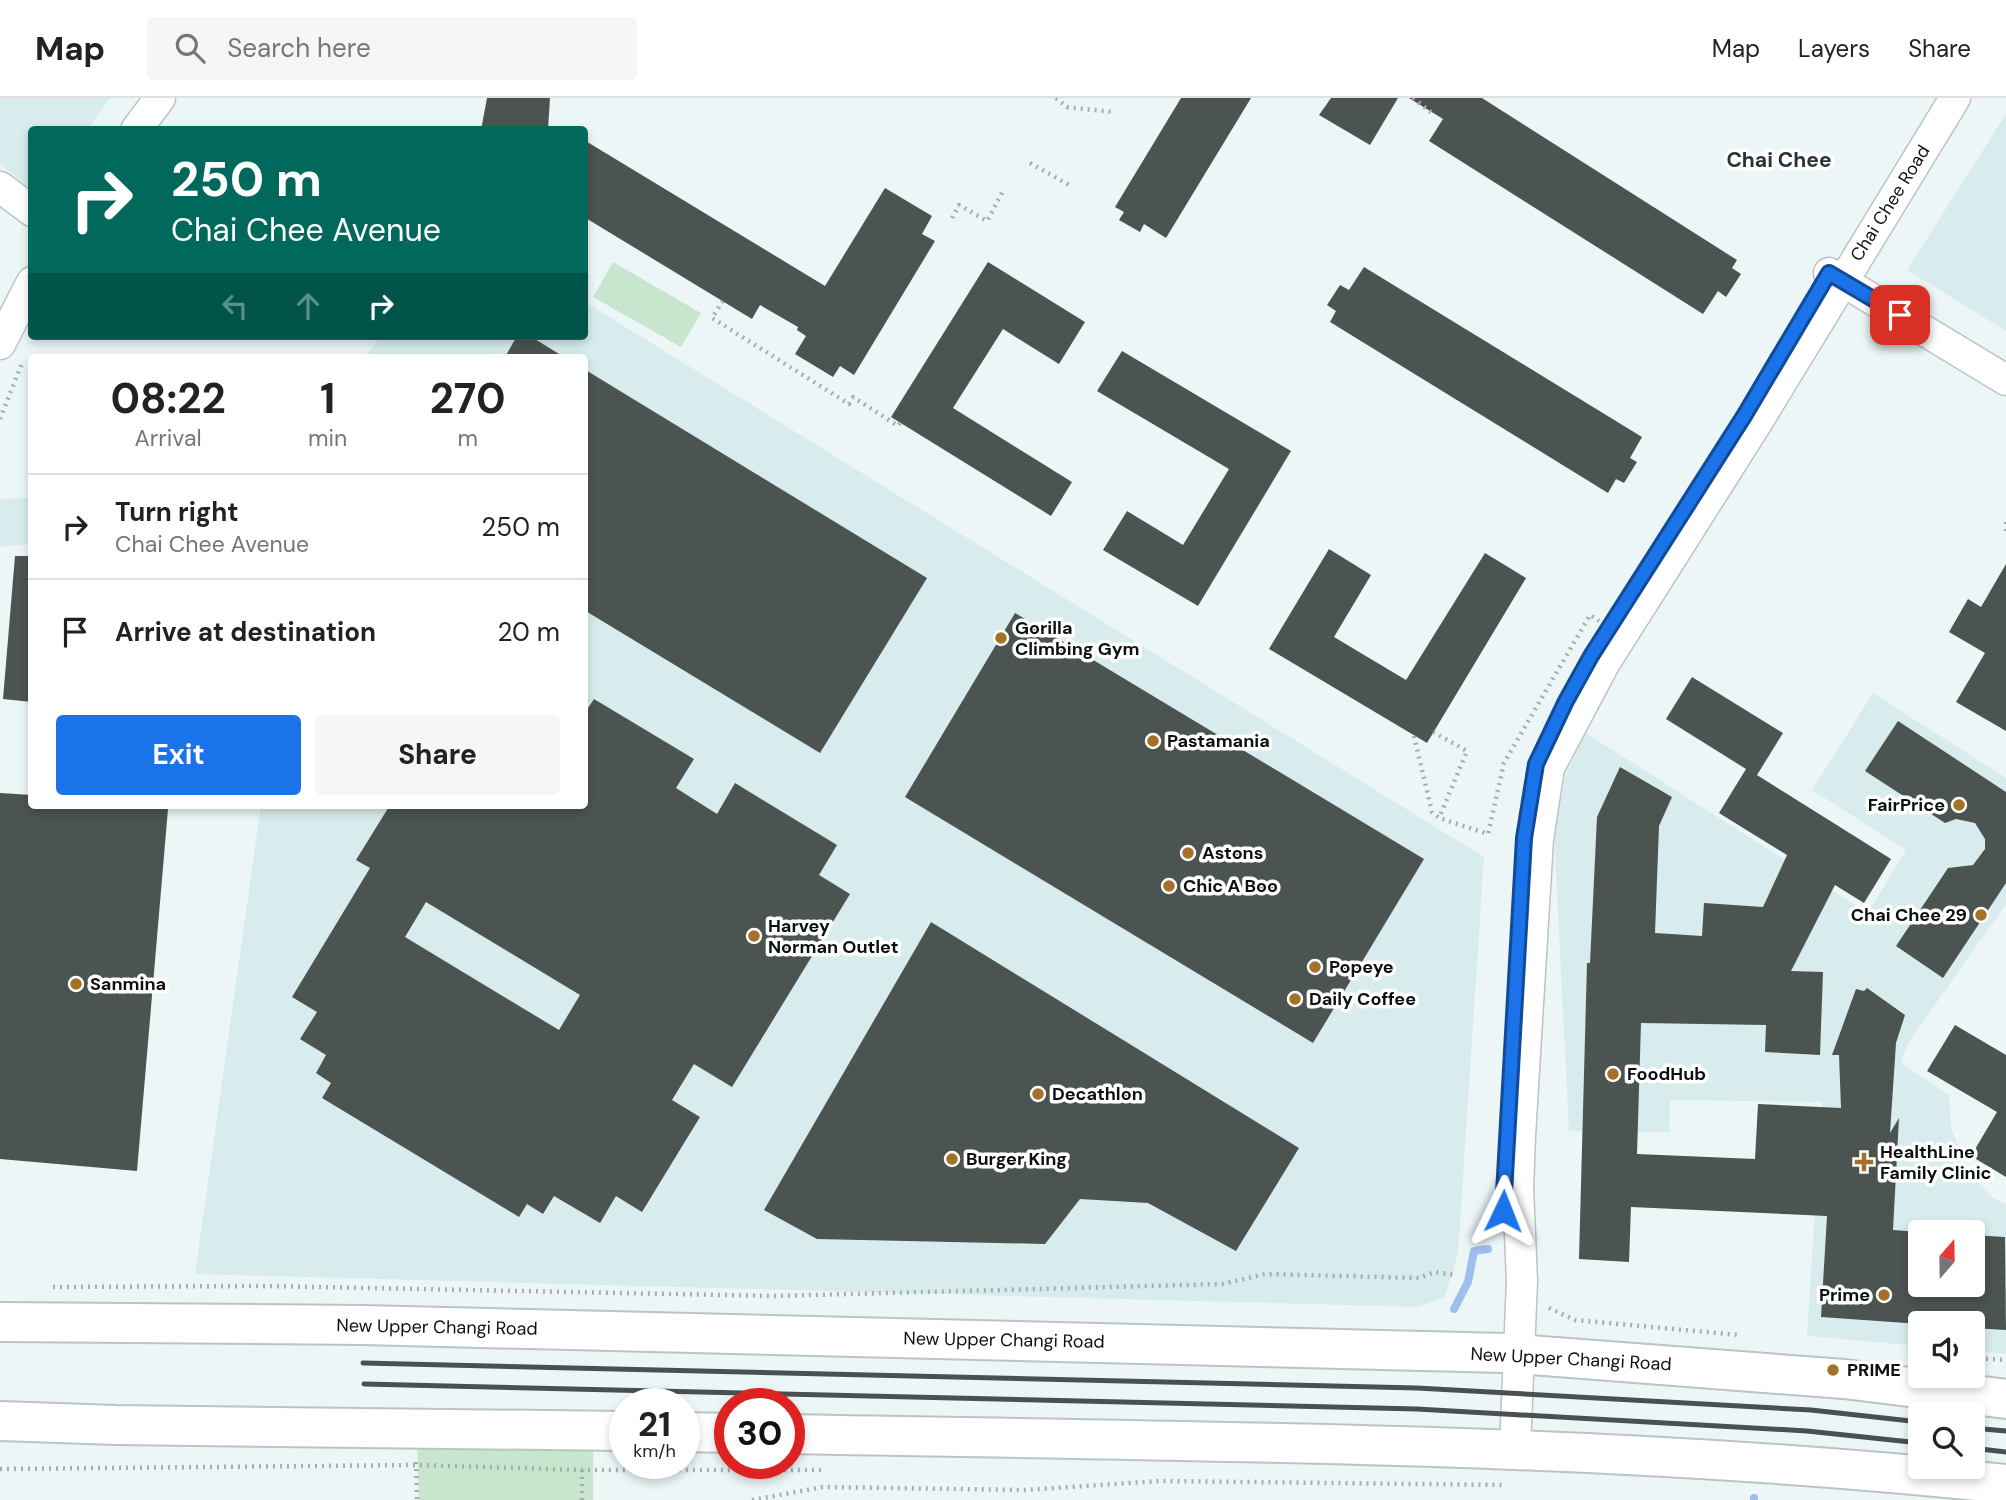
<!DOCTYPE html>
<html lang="en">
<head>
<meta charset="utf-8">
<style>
	body { margin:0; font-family:"DM Sans",sans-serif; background:#f6f6f6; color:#222; height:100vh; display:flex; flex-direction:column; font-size:26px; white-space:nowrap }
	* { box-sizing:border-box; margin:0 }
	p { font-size:23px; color:#767676 }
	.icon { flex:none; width:38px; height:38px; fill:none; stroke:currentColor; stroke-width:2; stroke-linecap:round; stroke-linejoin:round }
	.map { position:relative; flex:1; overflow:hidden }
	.sheet { position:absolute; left:28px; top:256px; width:560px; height:455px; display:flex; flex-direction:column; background:#fff; border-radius:7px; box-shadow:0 4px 10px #0003 }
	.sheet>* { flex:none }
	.top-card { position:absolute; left:28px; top:28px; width:560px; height:214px; border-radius:7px; box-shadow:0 4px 10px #0003; background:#00695c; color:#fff; overflow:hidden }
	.needle { width:46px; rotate:20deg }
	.buttons { position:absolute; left:1908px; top:1122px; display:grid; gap:14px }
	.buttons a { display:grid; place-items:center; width:77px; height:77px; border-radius:7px; background:#fff; box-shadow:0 4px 10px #0003; font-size:35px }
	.speed { position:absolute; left:609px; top:1290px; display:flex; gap:14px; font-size:35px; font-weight:700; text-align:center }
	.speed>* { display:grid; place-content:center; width:91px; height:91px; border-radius:50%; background:#fff; box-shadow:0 4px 10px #0003; line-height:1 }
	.speed small { font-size:18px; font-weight:400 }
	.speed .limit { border:10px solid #d22; background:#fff; color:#111 }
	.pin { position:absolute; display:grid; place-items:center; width:60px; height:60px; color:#fff; margin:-30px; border-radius:14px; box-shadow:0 4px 10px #0006 }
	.me { position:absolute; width:77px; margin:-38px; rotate:2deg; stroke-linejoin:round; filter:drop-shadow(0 0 5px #0008) }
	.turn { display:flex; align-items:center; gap:24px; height:147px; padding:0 28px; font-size:32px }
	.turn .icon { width:91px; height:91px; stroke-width:2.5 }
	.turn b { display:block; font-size:49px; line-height:60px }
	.lanes { display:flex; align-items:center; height:66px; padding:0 28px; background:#0003; justify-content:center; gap:35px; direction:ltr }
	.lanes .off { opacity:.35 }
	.eta { display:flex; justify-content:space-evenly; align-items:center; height:119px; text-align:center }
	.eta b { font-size:42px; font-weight:700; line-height:49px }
	.primary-button { display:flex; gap:14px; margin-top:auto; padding:14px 28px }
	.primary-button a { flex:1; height:80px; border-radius:7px; background:#1a73e8; color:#fff; font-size:28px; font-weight:700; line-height:80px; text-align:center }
	.primary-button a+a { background:#f6f6f6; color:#222 }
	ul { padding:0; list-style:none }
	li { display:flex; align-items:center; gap:21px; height:105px; padding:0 28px; border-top:2px solid #e0e0e0 }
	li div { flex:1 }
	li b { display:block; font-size:26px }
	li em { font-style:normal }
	header { display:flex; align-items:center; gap:42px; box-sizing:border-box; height:98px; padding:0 35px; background:#fff; border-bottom:2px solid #e0e0e0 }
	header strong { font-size:33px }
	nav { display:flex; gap:38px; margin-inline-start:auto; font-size:24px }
	.search { width:490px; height:63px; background:#f6f6f6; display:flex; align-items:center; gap:18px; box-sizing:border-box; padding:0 24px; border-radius:7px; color:#767676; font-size:26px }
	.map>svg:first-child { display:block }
</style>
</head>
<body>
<header>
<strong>Map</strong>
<div class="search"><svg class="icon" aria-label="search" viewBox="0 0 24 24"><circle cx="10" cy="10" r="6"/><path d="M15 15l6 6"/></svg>Search here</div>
<nav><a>Map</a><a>Layers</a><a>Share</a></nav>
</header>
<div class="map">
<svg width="2006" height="1402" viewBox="0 0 2006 1402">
	<rect width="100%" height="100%" fill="#ecf6f7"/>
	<g fill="#d8eced" fill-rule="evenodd">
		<path d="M 0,0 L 110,0 L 88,31 L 32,32 L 31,91 L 0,66 Z"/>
		<path d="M 2006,16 L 2006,233 L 1907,172 Z"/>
		<path d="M 585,204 L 1484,759 L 1458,1156 L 1445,1199 L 1419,1209 L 195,1176 L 261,707 L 584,707 L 584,259 L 364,259 L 381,238 L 584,238 Z"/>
		<path d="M 31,400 L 31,446 L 0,449 L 0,401 Z"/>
		<path d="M 1873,595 L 2006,680 L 2006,806 L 1908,945 L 1901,965 L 1949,997 L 1951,1030 L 1968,1074 L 1993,1100 L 2006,1106 L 2006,1256 L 1972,1253 L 1972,1225 L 1920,1225 L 1920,1248 L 1807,1238 L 1822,1004 L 1670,1002 L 1669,1034 L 1569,1033 L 1554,736 L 1565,679 L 1586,635 L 1868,815 L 1906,752 L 1812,692 ZM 1920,1134 L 1972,1134 L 1972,1186 L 1920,1186 Z"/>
	</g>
	<g fill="#c8e6ce">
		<path d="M 613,164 L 701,215 L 681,249 L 593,199 Z"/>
		<path d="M 417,1342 L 593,1343 L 593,1402 L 419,1402 Z"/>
	</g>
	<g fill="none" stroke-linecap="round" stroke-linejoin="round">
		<g stroke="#9dbeee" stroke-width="8">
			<path d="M 1454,1211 L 1468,1184 L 1474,1153 L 1488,1151"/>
			<path d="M 1754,1402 L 1754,1400"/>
		</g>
	</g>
	<g fill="#4c5452" fill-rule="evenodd">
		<path d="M 487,0 L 550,0 L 548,32 L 481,32 Z"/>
		<path d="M 1181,0 L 1251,0 L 1166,140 L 1144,126 L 1140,134 L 1119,122 L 1124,114 L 1115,109 Z"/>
		<path d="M 1331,0 L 1398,0 L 1370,47 L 1319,17 Z"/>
		<path d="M 1409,0 L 1482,0 L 1737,162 L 1732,170 L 1741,176 L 1726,199 L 1718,193 L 1703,216 L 1429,43 L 1443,21 Z"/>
		<path d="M 584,42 L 825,188 L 885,90 L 932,118 L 922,136 L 935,143 L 854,277 L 840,268 L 833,279 L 795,256 L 806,238 L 797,232 L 798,229 L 760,207 L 752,221 L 584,119 Z"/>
		<path d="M 988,164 L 1085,224 L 1059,266 L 1003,231 L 953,310 L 1072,384 L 1051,418 L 891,319 Z"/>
		<path d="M 1364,169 L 1642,339 L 1630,360 L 1637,364 L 1624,385 L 1616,381 L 1608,395 L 1330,224 L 1336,213 L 1327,207 L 1340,187 L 1349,192 Z"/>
		<path d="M 517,238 L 530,238 L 564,259 L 505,259 Z"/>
		<path d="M 1122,253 L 1291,353 L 1198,508 L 1103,452 L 1127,413 L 1183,447 L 1229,371 L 1097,293 Z"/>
		<path d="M 584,271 L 927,480 L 820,655 L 584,512 Z"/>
		<path d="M 1329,451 L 1371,477 L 1334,539 L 1406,582 L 1485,455 L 1526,480 L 1427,645 L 1269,551 Z"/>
		<path d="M 15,458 L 32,458 L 32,604 L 3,601 Z"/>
		<path d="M 2006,466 L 2006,633 L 1956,604 L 1985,555 L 1949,534 L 1968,501 L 1981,509 Z"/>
		<path d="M 1015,515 L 1424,761 L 1313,945 L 905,699 Z"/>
		<path d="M 1692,579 L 1783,635 L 1757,677 L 1891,761 L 1864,805 L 1835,787 L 1791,873 L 1823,874 L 1820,957 L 1765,954 L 1766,927 L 1641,925 L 1637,1056 L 1755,1061 L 1758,1006 L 1841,1010 L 1839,957 L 1832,957 L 1856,891 L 1864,893 L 1867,890 L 1905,917 L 1896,945 L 1890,1035 L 1899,1020 L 1893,1132 L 1920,1134 L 1920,1186 L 1972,1186 L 1972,1137 L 2005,1139 L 2006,1232 L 1972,1230 L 1972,1225 L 1920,1226 L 1821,1219 L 1827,1118 L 1631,1109 L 1629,1164 L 1579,1161 L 1587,865 L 1590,865 L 1597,719 L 1620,669 L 1672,699 L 1659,728 L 1655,835 L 1702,838 L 1704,805 L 1763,809 L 1787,757 L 1719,715 L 1746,671 L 1666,621 Z"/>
		<path d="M 594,601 L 694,661 L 676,690 L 717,716 L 735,685 L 837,747 L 819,777 L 850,796 L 732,989 L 694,966 L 672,1002 L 700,1019 L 642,1114 L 616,1098 L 600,1125 L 554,1098 L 543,1116 L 527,1106 L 519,1119 L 322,1000 L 331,985 L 316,975 L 326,957 L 300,941 L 317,914 L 292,899 L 370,770 L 356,762 L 390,707 L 584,707 L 584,616 ZM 426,804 L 580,897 L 559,932 L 405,839 Z"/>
		<path d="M 1898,623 L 2006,694 L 2006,785 L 1943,880 L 1896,848 L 1948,770 L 1973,767 L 1985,751 L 1985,741 L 1975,725 L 1956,721 L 1945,725 L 1865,673 Z"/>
		<path d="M 0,695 L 32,697 L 32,707 L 121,707 L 168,711 L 137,1073 L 0,1061 Z"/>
		<path d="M 931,824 L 1299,1050 L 1236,1153 L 1148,1105 L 1080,1101 L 1045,1146 L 817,1141 L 764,1112 Z"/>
		<path d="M 1955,927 L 2006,957 L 2006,1079 L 1971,1058 L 1997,1014 L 1927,973 Z"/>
	</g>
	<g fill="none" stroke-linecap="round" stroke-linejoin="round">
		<defs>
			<g id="minor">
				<path d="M 136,32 L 160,0"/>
				<path d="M 0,89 L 32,113"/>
				<path d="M 1829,175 L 2006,282"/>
				<path d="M 0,246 L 32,184"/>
				<path d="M 1515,1350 L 1522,1183 L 1518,1090 L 1520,1038 L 1538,741 L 1549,670 L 1604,566 L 1756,326 L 1955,0"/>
			</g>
			<g id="major">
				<path d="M 0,1224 L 362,1227 L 1505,1255 L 1844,1281 L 2006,1301"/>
				<path d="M 0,1323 L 116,1327 L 625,1333"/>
				<path d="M 684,1334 L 730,1335"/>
				<path d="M 789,1336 C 1195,1344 1602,1343 2006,1386"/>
			</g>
		</defs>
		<use href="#minor" stroke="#bbc4c5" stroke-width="33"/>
		<use href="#major" stroke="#bbc4c5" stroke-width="42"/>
		<g stroke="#a5adae" stroke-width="4.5" stroke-dasharray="2 5" stroke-linecap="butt">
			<path d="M 1056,0 L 1067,9 L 1114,14"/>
			<path d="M 1413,0 L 1433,16"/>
			<path d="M 1030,65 L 1071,88"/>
			<path d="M 952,120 L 959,107 L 987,123 L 1003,93"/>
			<path d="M 723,203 L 712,220 L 849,306 L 853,299 L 898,328 L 900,325"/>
			<path d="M 0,321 L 22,265"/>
			<path d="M 2006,433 L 2006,424"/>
			<path d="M 1433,634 L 1467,653 L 1439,720"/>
			<path d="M 1414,638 L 1432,714 L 1439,720 L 1488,736 L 1504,665 L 1590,517 L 1599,523"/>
			<path d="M 53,1189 L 265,1188 L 774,1198 L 1222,1186 L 1265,1176 L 1419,1180 L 1435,1174 L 1456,1177"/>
			<path d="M 1549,1210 L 1575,1222 L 1739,1237"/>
			<path d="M 1972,1260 L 2006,1262"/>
			<path d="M 416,1364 L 417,1402"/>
			<path d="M 0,1371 L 416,1367 L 582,1372 L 823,1372"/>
			<path d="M 582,1402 L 582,1371"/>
			<path d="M 752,1402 L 823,1389 L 1025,1392 L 1159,1383 L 1506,1387"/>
		</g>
		<use href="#minor" stroke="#fff" stroke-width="30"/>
		<use href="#major" stroke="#fff" stroke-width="38"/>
		<g stroke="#4a4f4f" stroke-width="5">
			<path d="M 363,1265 L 1417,1290 L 1811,1312 L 1920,1324"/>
			<path d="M 364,1286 L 1417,1311 L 1807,1333 L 1920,1345"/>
			<path d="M 1972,1330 L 2006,1333"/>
			<path d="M 1972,1350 L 2006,1354"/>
		</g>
	</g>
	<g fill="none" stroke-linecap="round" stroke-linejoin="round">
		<defs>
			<path id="route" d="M 1503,1113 L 1524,740 L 1536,666 L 1566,603 L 1591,558 L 1744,318 L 1829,175 L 1900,217"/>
		</defs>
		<use href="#route" stroke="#114b97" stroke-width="18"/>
		<use href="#route" stroke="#1a73e8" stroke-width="12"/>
	</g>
	<g fill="#a57129" stroke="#fff" stroke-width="2.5">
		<circle cx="1001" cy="540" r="7"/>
		<circle cx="1153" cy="643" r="7"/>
		<circle cx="1959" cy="707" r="7"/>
		<circle cx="1188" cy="755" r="7"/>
		<circle cx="1169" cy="788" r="7"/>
		<circle cx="1981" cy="817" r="7"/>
		<circle cx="754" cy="838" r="7"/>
		<circle cx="1315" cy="869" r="7"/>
		<circle cx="76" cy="886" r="7"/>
		<circle cx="1295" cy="901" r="7"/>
		<circle cx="1613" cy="976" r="7"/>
		<circle cx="1038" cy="996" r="7"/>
		<circle cx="952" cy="1061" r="7"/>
		<path d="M1860.5 1053.5h7v7h7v7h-7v7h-7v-7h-7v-7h7z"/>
		<circle cx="1884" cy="1197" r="7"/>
		<circle cx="1833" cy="1272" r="7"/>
	</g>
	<g text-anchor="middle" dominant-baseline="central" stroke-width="7" stroke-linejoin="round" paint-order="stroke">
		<g font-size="18" fill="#0d1010" stroke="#fff">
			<text transform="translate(1890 105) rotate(-58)">Chai Chee Road</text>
			<text transform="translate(437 1229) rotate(1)">New Upper Changi Road</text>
			<text transform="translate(1004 1242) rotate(1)">New Upper Changi Road</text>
			<text transform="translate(1571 1261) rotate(3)">New Upper Changi Road</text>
		</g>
		<g font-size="18" font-weight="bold" fill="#0d1010" stroke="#fff" text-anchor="start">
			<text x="1015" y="530">Gorilla<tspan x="1015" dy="21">Climbing Gym</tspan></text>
			<text x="1167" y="643">Pastamania</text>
			<text x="1945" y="707" text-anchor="end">FairPrice</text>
			<text x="1202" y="755">Astons</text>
			<text x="1183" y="788">Chic A Boo</text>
			<text x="1967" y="817" text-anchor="end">Chai Chee 29</text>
			<text x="768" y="828">Harvey<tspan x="768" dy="21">Norman Outlet</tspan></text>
			<text x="1329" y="869">Popeye</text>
			<text x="90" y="886">Sanmina</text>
			<text x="1309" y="901">Daily Coffee</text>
			<text x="1627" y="976">FoodHub</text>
			<text x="1052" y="996">Decathlon</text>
			<text x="1880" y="1054">HealthLine<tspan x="1880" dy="21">Family Clinic</tspan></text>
			<text x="966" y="1061">Burger King</text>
			<text x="1870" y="1197" text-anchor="end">Prime</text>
			<text x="1847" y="1272">PRIME</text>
		</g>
		<g font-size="21" font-weight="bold" fill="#2b3334" stroke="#fff">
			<text x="1779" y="62">Chai Chee</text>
		</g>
	</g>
</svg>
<div class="buttons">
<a><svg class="needle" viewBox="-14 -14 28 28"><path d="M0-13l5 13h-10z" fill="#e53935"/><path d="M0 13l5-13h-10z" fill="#767676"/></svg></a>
<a><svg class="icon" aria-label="sound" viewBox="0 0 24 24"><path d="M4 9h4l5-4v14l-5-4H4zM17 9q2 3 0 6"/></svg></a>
<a><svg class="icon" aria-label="search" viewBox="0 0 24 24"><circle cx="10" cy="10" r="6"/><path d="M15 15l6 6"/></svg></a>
</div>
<div class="speed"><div>21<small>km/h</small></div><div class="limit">30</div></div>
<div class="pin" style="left:1900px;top:217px;background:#d93025"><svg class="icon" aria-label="arrive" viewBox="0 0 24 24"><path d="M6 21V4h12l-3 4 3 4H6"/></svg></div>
<svg class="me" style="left:1503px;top:1113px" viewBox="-20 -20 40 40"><path d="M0-17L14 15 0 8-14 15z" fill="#1a73e8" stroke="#fff" stroke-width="4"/></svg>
<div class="top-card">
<div class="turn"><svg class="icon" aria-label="right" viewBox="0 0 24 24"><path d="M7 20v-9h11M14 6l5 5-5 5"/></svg><div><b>250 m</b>Chai Chee Avenue</div></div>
<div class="lanes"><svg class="icon off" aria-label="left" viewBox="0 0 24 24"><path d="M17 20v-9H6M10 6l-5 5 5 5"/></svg><svg class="icon off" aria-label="ahead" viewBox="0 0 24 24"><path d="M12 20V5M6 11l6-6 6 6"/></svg><svg class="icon" aria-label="right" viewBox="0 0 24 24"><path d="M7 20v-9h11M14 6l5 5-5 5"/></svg></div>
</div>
<section class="sheet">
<div class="eta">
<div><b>08:22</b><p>Arrival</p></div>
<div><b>1</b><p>min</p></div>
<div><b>270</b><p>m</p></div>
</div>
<ul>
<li><svg class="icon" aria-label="right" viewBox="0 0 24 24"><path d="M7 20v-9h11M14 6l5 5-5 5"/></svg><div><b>Turn right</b><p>Chai Chee Avenue</p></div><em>250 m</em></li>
<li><svg class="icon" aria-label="arrive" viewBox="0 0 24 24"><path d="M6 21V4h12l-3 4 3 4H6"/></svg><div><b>Arrive at destination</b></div><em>20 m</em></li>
</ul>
<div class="primary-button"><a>Exit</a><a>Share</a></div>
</section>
</div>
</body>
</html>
